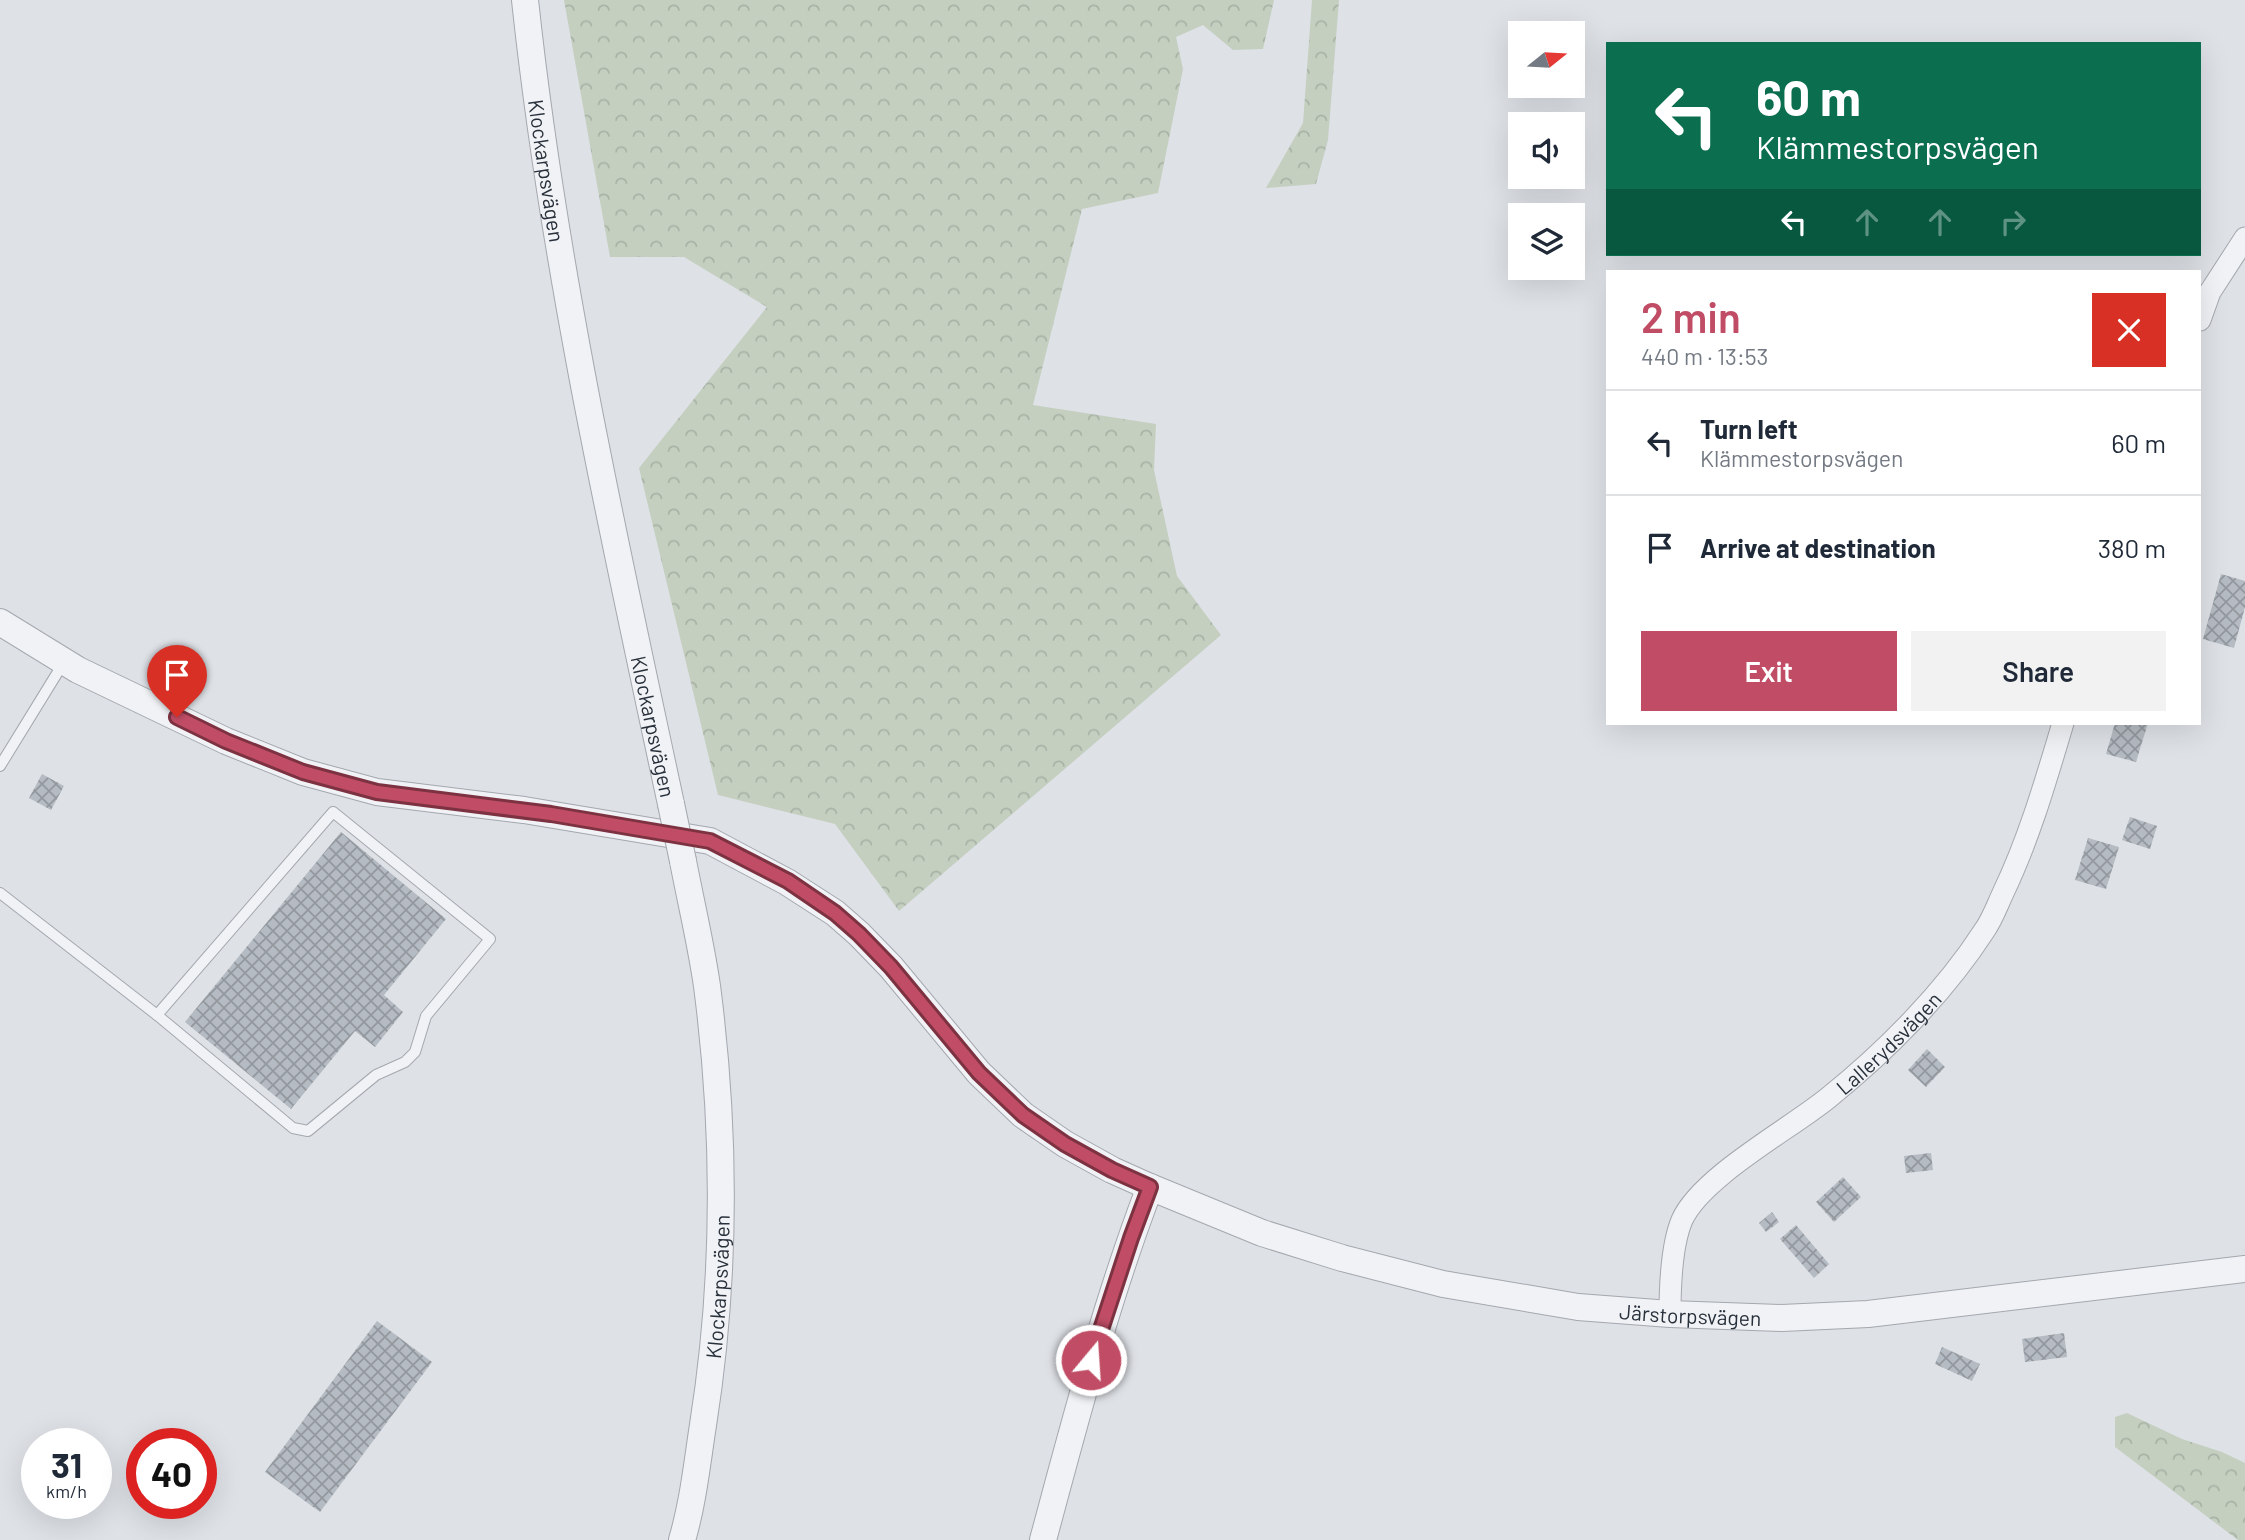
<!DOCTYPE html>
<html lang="en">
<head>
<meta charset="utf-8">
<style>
	body { margin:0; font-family:Barlow,sans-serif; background:#f2f2f3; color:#1f2937; height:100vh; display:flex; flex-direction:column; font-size:26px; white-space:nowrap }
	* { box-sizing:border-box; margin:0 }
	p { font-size:23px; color:#747a83 }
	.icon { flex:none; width:38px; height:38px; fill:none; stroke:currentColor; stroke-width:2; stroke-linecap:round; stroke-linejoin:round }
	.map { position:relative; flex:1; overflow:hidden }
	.side { position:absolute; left:1606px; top:270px; width:595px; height:455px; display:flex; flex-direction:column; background:#fff; border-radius:0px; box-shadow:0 7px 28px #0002 }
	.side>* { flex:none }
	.guide { position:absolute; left:1606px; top:42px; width:595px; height:214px; border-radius:0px; box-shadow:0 7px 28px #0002; background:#0b6e4f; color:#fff; overflow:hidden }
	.needle { width:46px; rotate:72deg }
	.buttons { position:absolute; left:1508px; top:21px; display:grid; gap:14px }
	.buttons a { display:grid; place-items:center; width:77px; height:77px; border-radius:0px; background:#fff; box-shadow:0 7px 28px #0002; font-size:35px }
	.speed { position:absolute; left:21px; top:1428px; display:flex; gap:14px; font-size:35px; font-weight:700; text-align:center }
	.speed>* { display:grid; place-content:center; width:91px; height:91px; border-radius:50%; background:#fff; box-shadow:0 7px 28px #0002; line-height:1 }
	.speed small { font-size:18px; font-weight:400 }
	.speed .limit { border:10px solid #d22; background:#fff; color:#111 }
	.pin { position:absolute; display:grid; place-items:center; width:60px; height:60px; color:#fff; margin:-72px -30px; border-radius:50% 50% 50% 0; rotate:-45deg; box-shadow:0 0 7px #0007 }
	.pin .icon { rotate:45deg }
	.me { position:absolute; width:77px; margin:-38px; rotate:18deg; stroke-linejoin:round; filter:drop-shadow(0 0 5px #0008) }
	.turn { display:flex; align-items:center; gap:24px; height:147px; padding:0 35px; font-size:32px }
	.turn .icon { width:91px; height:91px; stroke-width:2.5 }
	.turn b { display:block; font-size:49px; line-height:60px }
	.lanes { display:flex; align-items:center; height:66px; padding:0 35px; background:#0003; justify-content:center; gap:35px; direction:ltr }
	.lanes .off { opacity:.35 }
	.round { display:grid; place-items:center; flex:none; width:74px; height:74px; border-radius:0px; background:#f2f2f3 }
	.overview { display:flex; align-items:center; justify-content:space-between; height:119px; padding:0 35px }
	h1 { font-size:42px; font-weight:600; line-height:52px; color:#c04d65 }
	.button { display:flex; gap:14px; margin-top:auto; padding:14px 35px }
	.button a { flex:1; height:80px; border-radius:0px; background:#c04d65; color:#fff; font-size:28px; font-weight:600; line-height:80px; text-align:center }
	.button a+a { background:#f2f2f3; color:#1f2937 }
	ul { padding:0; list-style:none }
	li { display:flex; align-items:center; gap:21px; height:105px; padding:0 35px; border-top:2px solid #e0e1e3 }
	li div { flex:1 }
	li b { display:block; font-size:26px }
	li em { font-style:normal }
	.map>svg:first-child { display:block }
</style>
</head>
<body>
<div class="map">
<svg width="2245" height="1540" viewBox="0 0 2245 1540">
	<defs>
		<pattern id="forest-crowns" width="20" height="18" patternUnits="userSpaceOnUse" patternTransform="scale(1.75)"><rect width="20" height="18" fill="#c4cfc0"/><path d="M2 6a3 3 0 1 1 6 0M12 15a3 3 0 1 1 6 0" fill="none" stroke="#a8b2a6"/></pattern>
		<pattern id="building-cross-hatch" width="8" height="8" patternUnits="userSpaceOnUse" patternTransform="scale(1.75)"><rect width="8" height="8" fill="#b5bbc2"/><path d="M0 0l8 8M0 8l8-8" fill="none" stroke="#93989f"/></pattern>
	</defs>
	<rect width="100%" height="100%" fill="#dee1e6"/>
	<g fill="url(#forest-crowns)">
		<path d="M 564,0 L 1274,0 L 1263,49 L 1233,50 L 1203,25 L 1176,37 L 1183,69 L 1158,193 L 1082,209 L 1033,405 L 1156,424 L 1154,470 L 1177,576 L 1221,635 L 899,911 L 835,824 L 718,795 L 639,468 L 767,307 L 684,257 L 610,257 Z"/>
		<path d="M 1312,0 L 1339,0 L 1328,140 L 1316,184 L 1266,188 L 1303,123 Z"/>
		<path d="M 2127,1413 L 2182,1439 L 2222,1452 L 2245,1463 L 2245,1540 L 2238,1540 L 2115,1447 L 2115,1417 Z"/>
	</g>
	<g fill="url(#building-cross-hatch)">
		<path d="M 2221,574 L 2245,581 L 2245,607 L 2234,648 L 2203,639 Z"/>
		<path d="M 2115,723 L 2148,723 L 2136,762 L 2106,754 Z"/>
		<path d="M 42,774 L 64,786 L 51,810 L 29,798 Z"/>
		<path d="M 2130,817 L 2157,826 L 2150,849 L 2122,840 Z"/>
		<path d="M 341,832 L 446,919 L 384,995 L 403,1012 L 375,1047 L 355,1031 L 291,1109 L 185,1022 Z"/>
		<path d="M 2088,838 L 2119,847 L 2106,889 L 2075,880 Z"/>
		<path d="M 1927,1049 L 1945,1067 L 1926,1087 L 1908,1070 Z"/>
		<path d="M 1931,1153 L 1933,1170 L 1906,1173 L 1904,1156 Z"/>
		<path d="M 1843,1177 L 1861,1197 L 1834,1222 L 1816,1202 Z"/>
		<path d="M 1772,1212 L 1779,1222 L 1766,1232 L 1759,1223 Z"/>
		<path d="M 1796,1225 L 1829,1264 L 1814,1278 L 1780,1239 Z"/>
		<path d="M 377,1321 L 432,1362 L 320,1512 L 265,1472 Z"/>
		<path d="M 2064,1333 L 2067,1357 L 2025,1362 L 2022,1339 Z"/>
		<path d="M 1942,1347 L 1980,1364 L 1972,1381 L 1935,1364 Z"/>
	</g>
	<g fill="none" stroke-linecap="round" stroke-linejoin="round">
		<defs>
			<g id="service">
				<path d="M 0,766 L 64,662"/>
				<path d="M 333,812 L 490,939 L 426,1016 L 415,1052 L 405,1062 L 376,1075 L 308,1131 L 293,1128 L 157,1015 Z"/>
				<path d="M 0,893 L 157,1015"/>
			</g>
			<g id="minor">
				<path d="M 2200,320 L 2210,292 L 2245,238"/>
				<path id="s1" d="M 1670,1314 C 1670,1286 1671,1246 1682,1220 C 1701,1177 1790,1129 1828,1098 C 1885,1052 1944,993 1984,931 C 1992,920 1997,906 2003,893 C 2029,839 2046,780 2063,723"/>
			</g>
			<g id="tertiary">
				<path id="s2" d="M 525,0 C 554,271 614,538 671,804"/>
				<path id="s3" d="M 0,622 L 78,670 L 226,741 L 303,772 L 377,792 L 524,810 L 710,841 L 787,882 L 835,913 L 859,934 L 891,967 L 979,1073 L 1023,1115 L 1065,1144 L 1112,1170 L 1150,1187 L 1262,1233 L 1342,1258 L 1443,1284 L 1578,1307 L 1670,1314 L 1782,1318 L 1868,1314 L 2245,1269"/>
				<path id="s4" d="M 682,1540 C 693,1503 697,1464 703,1425 C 726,1280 726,1132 707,986 C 701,944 691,903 683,861"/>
				<path d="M 1043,1540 C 1075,1421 1106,1302 1150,1187"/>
			</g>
		</defs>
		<use href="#service" stroke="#a4a8af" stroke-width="12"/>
		<use href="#minor" stroke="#a4a8af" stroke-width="23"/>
		<use href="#tertiary" stroke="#a4a8af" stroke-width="28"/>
		<use href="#service" stroke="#f0f2f5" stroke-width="10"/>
		<use href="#minor" stroke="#f0f2f5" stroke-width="21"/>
		<use href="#tertiary" stroke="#f0f2f5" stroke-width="26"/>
		<defs>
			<path id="tertiary-bridge" d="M 671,804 L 683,861"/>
		</defs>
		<use href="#tertiary-bridge" stroke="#a4a8af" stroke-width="28" stroke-linecap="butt"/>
		<use href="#tertiary-bridge" stroke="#f0f2f5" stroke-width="26"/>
	</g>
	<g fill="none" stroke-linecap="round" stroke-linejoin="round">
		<defs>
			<path id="route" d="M 177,717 L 226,741 L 303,772 L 377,792 L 551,814 L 710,841 L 788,881 L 835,913 L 859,934 L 891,967 L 979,1073 L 1023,1115 L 1065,1144 L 1112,1170 L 1150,1187 L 1131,1238 L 1091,1360"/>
		</defs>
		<use href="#route" stroke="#7d3242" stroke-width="18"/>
		<use href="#route" stroke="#c04d65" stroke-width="12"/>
	</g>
	<g text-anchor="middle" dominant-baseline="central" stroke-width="5" stroke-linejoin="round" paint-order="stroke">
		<g font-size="21" fill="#28303b" stroke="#edf0f4">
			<text stroke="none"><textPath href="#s2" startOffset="172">Klockarpsvägen</textPath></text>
			<text stroke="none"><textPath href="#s2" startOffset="738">Klockarpsvägen</textPath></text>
			<text stroke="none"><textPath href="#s1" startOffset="369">Lallerydsvägen</textPath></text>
			<text stroke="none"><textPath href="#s4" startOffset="256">Klockarpsvägen</textPath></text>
			<text stroke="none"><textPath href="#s3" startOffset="1878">Järstorpsvägen</textPath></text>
		</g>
	</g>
</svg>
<div class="buttons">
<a><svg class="needle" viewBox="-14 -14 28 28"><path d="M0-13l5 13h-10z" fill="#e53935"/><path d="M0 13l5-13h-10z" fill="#747a83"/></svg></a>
<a><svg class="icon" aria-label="sound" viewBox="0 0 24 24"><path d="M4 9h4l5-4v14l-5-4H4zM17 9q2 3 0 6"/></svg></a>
<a><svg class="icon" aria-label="layers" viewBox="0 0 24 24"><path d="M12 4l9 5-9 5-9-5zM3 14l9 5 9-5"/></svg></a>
</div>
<div class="speed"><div>31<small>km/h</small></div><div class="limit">40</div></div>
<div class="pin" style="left:177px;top:717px;background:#d93025"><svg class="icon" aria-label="arrive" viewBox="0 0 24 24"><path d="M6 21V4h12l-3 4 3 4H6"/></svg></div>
<svg class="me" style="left:1091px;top:1360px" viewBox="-20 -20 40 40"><circle r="17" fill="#c04d65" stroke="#fff" stroke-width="3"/><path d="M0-11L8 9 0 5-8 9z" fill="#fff"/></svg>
<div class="guide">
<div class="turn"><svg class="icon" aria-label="left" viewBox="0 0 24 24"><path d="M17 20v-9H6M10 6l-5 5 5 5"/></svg><div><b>60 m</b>Klämmestorpsvägen</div></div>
<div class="lanes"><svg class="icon" aria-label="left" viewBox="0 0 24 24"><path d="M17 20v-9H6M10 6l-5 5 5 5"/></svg><svg class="icon off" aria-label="ahead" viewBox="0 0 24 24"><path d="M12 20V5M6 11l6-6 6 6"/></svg><svg class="icon off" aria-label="ahead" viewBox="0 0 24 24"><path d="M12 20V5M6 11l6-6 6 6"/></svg><svg class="icon off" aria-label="right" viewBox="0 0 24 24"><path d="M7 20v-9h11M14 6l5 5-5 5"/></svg></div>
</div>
<section class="side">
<div class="overview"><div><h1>2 min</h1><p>440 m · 13:53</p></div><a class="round" style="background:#d93025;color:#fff"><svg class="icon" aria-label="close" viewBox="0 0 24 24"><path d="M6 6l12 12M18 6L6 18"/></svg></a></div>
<ul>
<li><svg class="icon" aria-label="left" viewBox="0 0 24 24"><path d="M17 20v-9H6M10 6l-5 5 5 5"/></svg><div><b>Turn left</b><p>Klämmestorpsvägen</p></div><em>60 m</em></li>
<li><svg class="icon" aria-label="arrive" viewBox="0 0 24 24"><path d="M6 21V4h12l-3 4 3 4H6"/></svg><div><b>Arrive at destination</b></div><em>380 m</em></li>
</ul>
<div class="button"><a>Exit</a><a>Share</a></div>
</section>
</div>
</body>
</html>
